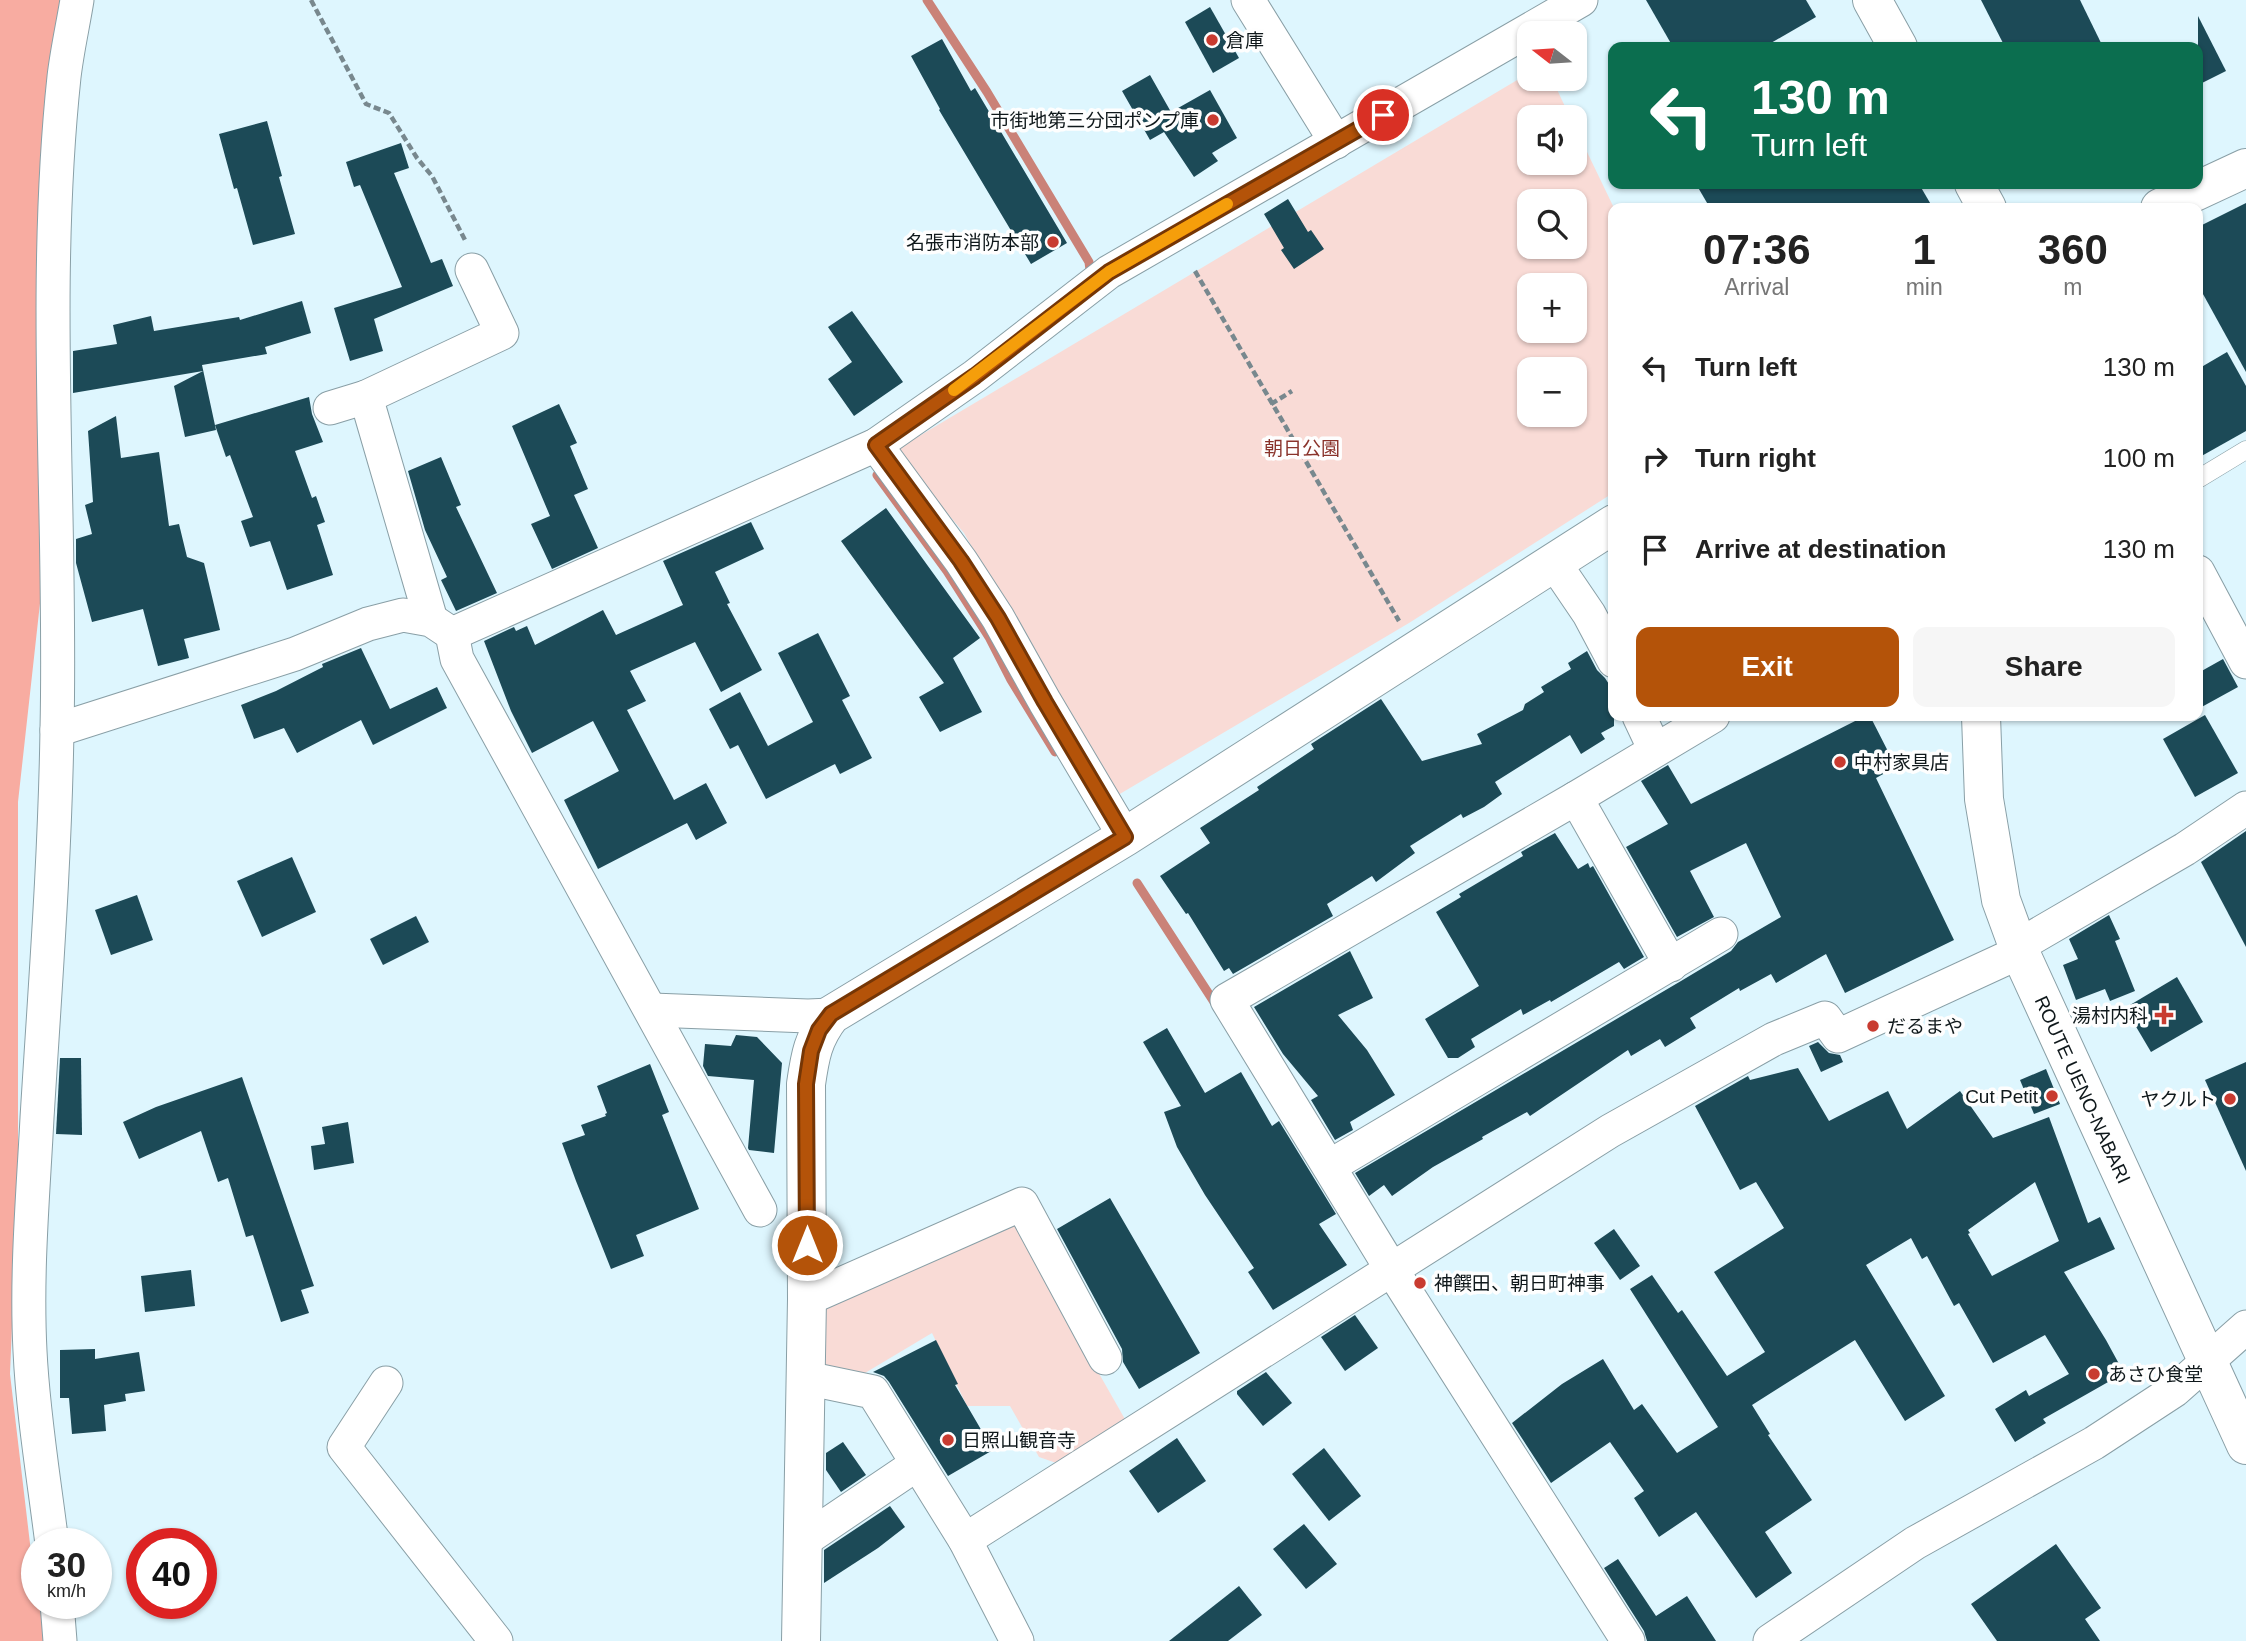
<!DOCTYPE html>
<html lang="en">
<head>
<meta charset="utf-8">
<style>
	body { margin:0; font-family:Arial,"Noto Sans JP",sans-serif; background:#f6f6f6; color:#222; height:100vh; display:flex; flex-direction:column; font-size:26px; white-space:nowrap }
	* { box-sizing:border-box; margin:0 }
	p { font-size:23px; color:#767676 }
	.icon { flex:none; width:38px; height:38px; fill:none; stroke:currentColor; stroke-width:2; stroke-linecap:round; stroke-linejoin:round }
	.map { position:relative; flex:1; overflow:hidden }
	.side { position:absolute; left:1608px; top:203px; width:595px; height:518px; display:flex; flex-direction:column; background:#fff; border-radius:14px; box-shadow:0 2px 5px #0004 }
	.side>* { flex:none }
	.guide { position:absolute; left:1608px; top:42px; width:595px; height:147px; border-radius:14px; box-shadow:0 2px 5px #0004; background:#0b6e4f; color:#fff; overflow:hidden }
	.needle { width:46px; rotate:287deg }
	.controls { position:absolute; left:1517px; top:21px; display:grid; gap:14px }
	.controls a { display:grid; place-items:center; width:70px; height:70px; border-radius:14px; background:#fff; box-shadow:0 2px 5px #0004; font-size:35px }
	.speed { position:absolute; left:21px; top:1528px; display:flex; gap:14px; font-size:35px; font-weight:700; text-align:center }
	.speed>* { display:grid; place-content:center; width:91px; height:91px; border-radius:50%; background:#fff; box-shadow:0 2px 5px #0004; line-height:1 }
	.speed small { font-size:18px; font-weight:400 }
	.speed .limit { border:10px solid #d22; background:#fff; color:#111 }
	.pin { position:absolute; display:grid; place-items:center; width:60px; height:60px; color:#fff; margin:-30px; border:4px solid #fff; border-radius:50%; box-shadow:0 2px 7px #0007 }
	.me { position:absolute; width:77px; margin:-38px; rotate:0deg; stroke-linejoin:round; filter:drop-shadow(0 0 5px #0008) }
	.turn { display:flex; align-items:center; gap:24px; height:147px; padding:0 28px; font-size:32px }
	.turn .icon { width:91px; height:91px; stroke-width:2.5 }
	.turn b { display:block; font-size:49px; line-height:60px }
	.eta { display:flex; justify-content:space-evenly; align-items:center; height:119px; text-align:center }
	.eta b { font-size:42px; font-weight:700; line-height:49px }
	.cta { display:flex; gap:14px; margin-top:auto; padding:14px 28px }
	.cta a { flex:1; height:80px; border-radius:14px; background:#b45309; color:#fff; font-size:28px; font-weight:700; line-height:80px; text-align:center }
	.cta a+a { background:#f6f6f6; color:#222 }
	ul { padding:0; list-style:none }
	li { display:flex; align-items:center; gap:21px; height:91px; padding:0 28px }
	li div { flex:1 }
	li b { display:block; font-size:26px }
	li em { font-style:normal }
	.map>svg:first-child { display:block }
</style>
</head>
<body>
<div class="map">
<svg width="2246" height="1641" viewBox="0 0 2246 1641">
	<rect width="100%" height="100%" fill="#def6fe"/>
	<g fill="#f9dbd6" fill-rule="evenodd">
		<path d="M 1529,73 L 1530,79 L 1552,79 L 1570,117 L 1530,117 L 1530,163 L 1575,163 L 1575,127 L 1614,208 L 1613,493 L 1409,623 L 1113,798 L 964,533 L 894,451 ZM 1530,201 L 1575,201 L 1575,247 L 1530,247 ZM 1530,285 L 1575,285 L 1575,331 L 1530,331 ZM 1530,369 L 1575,369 L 1575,415 L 1530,415 Z"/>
		<path d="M 1014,1224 L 1130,1428 L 1062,1465 L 1039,1457 L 1010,1406 L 967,1406 L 932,1333 L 865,1373 L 811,1364 L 816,1306 Z"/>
	</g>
	<path fill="#f8aca1" d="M 0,0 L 69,0 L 45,558 L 18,802 L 18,1182 L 10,1374 L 37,1603 L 39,1603 L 45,1641 L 0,1641 Z"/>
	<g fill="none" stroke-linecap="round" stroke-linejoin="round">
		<g stroke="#ca8278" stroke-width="9">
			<path d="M 927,0 L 987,92 L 1089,262 L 1091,278"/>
			<path d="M 884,465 L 877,475 L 947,571 L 989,637 L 1011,680 L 1055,752"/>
			<path d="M 1137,883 L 1216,1005"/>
		</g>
	</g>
	<g fill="#1c4a57" fill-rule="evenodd">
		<path d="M 1646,0 L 1806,0 L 1816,17 L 1764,47 L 1673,47 Z"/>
		<path d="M 1981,0 L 2080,0 L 2103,47 L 2005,47 Z"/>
		<path d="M 1210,7 L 1239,58 L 1213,73 L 1185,22 Z"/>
		<path d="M 2198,16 L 2226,71 L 2198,85 Z"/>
		<path d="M 942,39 L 971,91 L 975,88 L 1067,243 L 1031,264 L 939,110 L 940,109 L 911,56 Z"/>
		<path d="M 1150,75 L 1171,112 L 1210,90 L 1237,138 L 1212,153 L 1218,161 L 1194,177 L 1164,132 L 1150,140 L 1122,91 Z"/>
		<path d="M 267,121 L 282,176 L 279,177 L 295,234 L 253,245 L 237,188 L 234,189 L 219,134 Z"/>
		<path d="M 401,143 L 409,168 L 394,173 L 431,263 L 442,259 L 453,286 L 374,319 L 383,351 L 350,361 L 334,308 L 402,287 L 360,185 L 354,187 L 346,162 Z"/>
		<path d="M 1696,184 L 1919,184 L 1933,208 L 1710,208 Z"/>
		<path d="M 1288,199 L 1308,232 L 1311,230 L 1324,249 L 1294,269 L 1281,250 L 1284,248 L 1264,214 Z"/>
		<path d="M 2246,203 L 2246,372 L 2198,285 L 2198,227 Z"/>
		<path d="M 302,301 L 311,333 L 265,347 L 267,354 L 202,365 L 216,430 L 185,437 L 174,386 L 203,371 L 73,393 L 73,351 L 117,344 L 113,325 L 151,316 L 154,331 L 239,317 L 240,320 Z"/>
		<path d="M 852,311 L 903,382 L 854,416 L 828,379 L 852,362 L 828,327 Z"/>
		<path d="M 2227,352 L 2246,386 L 2246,431 L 2198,458 L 2198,369 Z"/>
		<path d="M 309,397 L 312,414 L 323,442 L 295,451 L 312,498 L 316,496 L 325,522 L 317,525 L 333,575 L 287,590 L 270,541 L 250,547 L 241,521 L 253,517 L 230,455 L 226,457 L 215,425 Z"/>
		<path d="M 559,404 L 577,443 L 570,446 L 588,489 L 574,495 L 598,548 L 552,569 L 531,524 L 550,516 L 512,426 Z"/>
		<path d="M 116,416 L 121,458 L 159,452 L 169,526 L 179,524 L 187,557 L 204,563 L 220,630 L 184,639 L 189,658 L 158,666 L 143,609 L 92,622 L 76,563 L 76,539 L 92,534 L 85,505 L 93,502 L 88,431 Z"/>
		<path d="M 441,457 L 461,505 L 456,507 L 497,593 L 456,611 L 441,580 L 447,577 L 425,530 L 408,471 Z"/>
		<path d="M 886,508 L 980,638 L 953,658 L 982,712 L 940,732 L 919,697 L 944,683 L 841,541 Z"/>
		<path d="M 751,522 L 764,549 L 715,572 L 730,603 L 727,604 L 762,670 L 721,692 L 695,642 L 630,671 L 646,701 L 627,710 L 674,800 L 706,783 L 727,823 L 696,840 L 687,823 L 598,869 L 564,800 L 619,771 L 593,721 L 532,753 L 511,711 L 484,641 L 514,627 L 516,631 L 527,626 L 535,645 L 603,610 L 616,635 L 683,605 L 663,561 Z"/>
		<path d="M 818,633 L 850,696 L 842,700 L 872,758 L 840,774 L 835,764 L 766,799 L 738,745 L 730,749 L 709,709 L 740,692 L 768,746 L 813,722 L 778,653 Z"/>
		<path d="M 361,648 L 390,709 L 437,687 L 447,708 L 373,745 L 361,720 L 297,753 L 284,728 L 254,739 L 241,705 L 276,691 L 323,667 L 322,664 Z"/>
		<path d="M 1587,651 L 1597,670 L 1605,678 L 1614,692 L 1614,726 L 1601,733 L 1605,739 L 1581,754 L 1570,735 L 1495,782 L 1502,794 L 1484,807 L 1463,818 L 1461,814 L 1410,846 L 1415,853 L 1376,882 L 1372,876 L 1327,904 L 1333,916 L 1233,974 L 1229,968 L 1224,971 L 1188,913 L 1186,914 L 1160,876 L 1210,843 L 1200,828 L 1259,790 L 1257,787 L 1314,749 L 1311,744 L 1381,699 L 1422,761 L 1482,744 L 1477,734 L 1523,710 L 1525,704 L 1544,692 L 1541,687 L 1571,669 L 1568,663 Z"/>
		<path d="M 2223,659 L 2238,687 L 2198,709 L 2198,673 Z"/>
		<path d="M 2205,715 L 2238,773 L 2195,797 L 2163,739 Z"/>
		<path d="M 1865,716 L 1870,716 L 1896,767 L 1876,778 L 1954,940 L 1845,993 L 1826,954 L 1776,983 L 1771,974 L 1740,991 L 1739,988 L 1690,1018 L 1696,1028 L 1665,1047 L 1660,1039 L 1631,1056 L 1628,1050 L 1530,1116 L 1527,1112 L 1482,1137 L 1483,1139 L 1433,1167 L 1392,1196 L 1384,1185 L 1369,1196 L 1355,1173 L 1681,981 L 1731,951 L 1738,942 L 1781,917 L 1746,843 L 1690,871 L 1714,917 L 1677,937 L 1626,847 L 1668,824 L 1641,781 L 1668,765 L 1691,804 Z"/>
		<path d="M 2246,831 L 2246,947 L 2201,862 Z"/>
		<path d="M 1555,833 L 1578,869 L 1588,863 L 1590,868 L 1593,866 L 1644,957 L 1624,969 L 1619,962 L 1551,1002 L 1550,1000 L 1523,1015 L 1521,1009 L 1471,1039 L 1475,1047 L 1458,1058 L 1448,1058 L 1425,1019 L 1479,986 L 1436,912 L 1461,897 L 1459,894 L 1523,856 L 1521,852 Z"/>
		<path d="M 292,857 L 316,912 L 262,937 L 237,881 Z"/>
		<path d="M 137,895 L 153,940 L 111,955 L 95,910 Z"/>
		<path d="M 2109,915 L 2120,939 L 2115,941 L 2135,991 L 2110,1001 L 2105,989 L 2076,1000 L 2063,965 L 2078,959 L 2069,939 Z"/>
		<path d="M 416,916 L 429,942 L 383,965 L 370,939 Z"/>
		<path d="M 1350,951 L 1373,998 L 1338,1015 L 1367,1050 L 1395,1095 L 1350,1122 L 1353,1130 L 1335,1140 L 1311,1100 L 1318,1096 L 1283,1054 L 1254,1007 Z"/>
		<path d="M 2177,977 L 2203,1022 L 2151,1052 L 2125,1008 Z"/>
		<path d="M 1167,1028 L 1205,1093 L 1241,1072 L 1272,1126 L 1279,1121 L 1336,1214 L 1319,1224 L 1347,1265 L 1273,1310 L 1248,1272 L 1254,1268 L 1205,1195 L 1177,1147 L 1164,1112 L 1181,1106 L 1143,1042 Z"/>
		<path d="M 736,1035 L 757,1037 L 782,1063 L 774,1153 L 749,1150 L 748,1148 L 754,1080 L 708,1076 L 703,1066 L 705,1044 L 731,1046 Z"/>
		<path d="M 1818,1042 L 1829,1053 L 1840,1055 L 1843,1062 L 1821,1072 L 1809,1046 Z"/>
		<path d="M 60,1058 L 81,1058 L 82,1135 L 56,1134 Z"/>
		<path d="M 2246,1062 L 2246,1171 L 2205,1080 Z"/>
		<path d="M 650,1064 L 669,1112 L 662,1115 L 699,1209 L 636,1235 L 644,1256 L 611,1269 L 576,1181 L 562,1143 L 585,1135 L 581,1125 L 606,1116 L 605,1114 L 607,1113 L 597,1086 Z"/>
		<path d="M 1798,1068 L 1829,1121 L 1888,1091 L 1907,1129 L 1960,1091 L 1993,1138 L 2049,1117 L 2088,1223 L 2100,1217 L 2115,1249 L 2064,1272 L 2106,1340 L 2124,1373 L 2043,1419 L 2046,1423 L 2015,1442 L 1995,1409 L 2026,1390 L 2029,1396 L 2069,1374 L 2045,1335 L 1993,1363 L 1959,1303 L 1954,1306 L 1927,1256 L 1922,1259 L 1911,1238 L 1866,1265 L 1945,1396 L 1905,1421 L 1855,1340 L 1752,1405 L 1770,1434 L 1768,1435 L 1812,1500 L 1765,1532 L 1792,1573 L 1756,1598 L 1696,1512 L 1659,1537 L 1634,1498 L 1644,1491 L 1610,1442 L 1551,1483 L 1512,1423 L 1562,1384 L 1603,1359 L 1634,1410 L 1642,1404 L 1677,1453 L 1718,1427 L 1630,1289 L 1652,1275 L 1678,1313 L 1682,1310 L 1727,1376 L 1765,1352 L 1714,1272 L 1784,1228 L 1756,1182 L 1740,1190 L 1695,1106 L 1748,1076 L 1750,1080 ZM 2035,1182 L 2059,1241 L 1992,1276 L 1968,1234 L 1970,1233 L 1968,1230 Z"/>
		<path d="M 2046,1069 L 2060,1104 L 2034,1114 L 2020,1080 Z"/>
		<path d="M 242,1077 L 314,1286 L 301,1290 L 309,1313 L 281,1322 L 253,1235 L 246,1237 L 228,1178 L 218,1182 L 201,1131 L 139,1159 L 123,1122 L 156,1107 Z"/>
		<path d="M 348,1122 L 354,1163 L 314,1170 L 311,1146 L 325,1144 L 322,1127 Z"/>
		<path d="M 1110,1198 L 1200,1353 L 1139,1389 L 1123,1362 L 1122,1349 L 1057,1229 Z"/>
		<path d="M 1614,1229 L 1640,1266 L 1620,1280 L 1594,1243 Z"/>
		<path d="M 191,1270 L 195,1306 L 145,1312 L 141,1276 Z"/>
		<path d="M 1355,1315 L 1378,1348 L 1345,1371 L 1321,1337 Z"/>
		<path d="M 936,1340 L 958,1384 L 955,1385 L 993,1450 L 948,1476 L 889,1382 L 884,1376 L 873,1372 Z"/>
		<path d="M 95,1349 L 95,1359 L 139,1352 L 145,1391 L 125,1394 L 126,1401 L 104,1405 L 106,1431 L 72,1434 L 69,1398 L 60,1398 L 60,1350 Z"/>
		<path d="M 1266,1372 L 1292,1403 L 1263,1426 L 1237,1394 L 1237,1391 Z"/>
		<path d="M 1177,1438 L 1206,1481 L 1158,1513 L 1129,1471 Z"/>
		<path d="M 843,1442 L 866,1475 L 841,1492 L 826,1470 L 826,1453 Z"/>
		<path d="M 1324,1448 L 1361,1496 L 1329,1521 L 1292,1474 Z"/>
		<path d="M 890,1506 L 905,1527 L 878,1548 L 824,1583 L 824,1550 Z"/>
		<path d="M 1304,1524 L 1337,1564 L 1306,1589 L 1273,1549 Z"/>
		<path d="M 2056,1544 L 2101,1608 L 2085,1619 L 2100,1641 L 1997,1641 L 1971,1604 Z"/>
		<path d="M 1618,1559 L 1656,1616 L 1687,1596 L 1716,1641 L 1647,1641 L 1644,1631 L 1604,1568 Z"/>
		<path d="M 1239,1586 L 1262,1615 L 1228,1641 L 1169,1641 Z"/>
	</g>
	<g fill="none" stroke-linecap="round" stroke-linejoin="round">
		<defs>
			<path id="service" d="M 2198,479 L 2246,450"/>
			<g id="minor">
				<path d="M 1248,0 L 1336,142"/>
				<path d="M 330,408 L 366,397"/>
				<path d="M 876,445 L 961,561 L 998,618 L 1045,702 L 1125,837"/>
				<path d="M 1553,561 L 1589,614 L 1614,661"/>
				<path d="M 2198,572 L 2246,662"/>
				<path d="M 431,620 L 366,397 L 502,333 L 472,270"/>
				<path d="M 452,634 L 876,445 L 975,376 L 1109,272 L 1581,0"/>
				<path d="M 1639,716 L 1655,750"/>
				<path d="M 57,730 L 295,654 L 368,624 L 403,615 L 431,620 L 452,634 L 457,659 L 760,1210"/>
				<path d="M 1576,798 L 1671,965"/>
				<path d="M 2018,946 L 2185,849 L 2246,808"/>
				<path d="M 652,1010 L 808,1016 L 831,1015"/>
				<path d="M 1330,1166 L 1721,934"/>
				<path d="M 807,1299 L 1022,1204 L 1105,1358"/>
				<path d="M 806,1378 L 873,1392 L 965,1540 L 1017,1641"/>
				<path d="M 386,1383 L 344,1447 L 496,1641"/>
				<path d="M 965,1540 L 1610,1131 L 1774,1039 L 1825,1018 L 1838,1036 L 2020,952"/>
				<path d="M 803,1541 L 917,1464"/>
				<path d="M 52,1544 C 44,1479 33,1415 30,1351 C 26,1273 33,1195 37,1118 C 45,988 55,859 57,729 C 62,512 41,293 64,77 C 67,51 73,25 77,0"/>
				<path d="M 57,1603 L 60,1641"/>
				<path d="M 1628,1641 L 1392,1270 L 1227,1000 L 1576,798 L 1713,716"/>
				<path d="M 1770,1641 L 1915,1543 L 2094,1443 L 2175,1390 L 2246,1327"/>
			</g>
			<path id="tertiary" d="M 801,1641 L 807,1299 L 806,1084 C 810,1056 813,1038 831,1015 L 1125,837 L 1614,524"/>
			<g id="primary">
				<path d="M 1872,0 L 1898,47"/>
				<path d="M 1974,184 L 1987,208"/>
				<path d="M 2160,208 L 2246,168"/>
				<path id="s1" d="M 1981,716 L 1984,799 L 2001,900 L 2020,952 L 2246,1445"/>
			</g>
		</defs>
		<use href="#service" stroke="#899fa6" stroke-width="19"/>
		<use href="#minor" stroke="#899fa6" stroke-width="35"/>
		<use href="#tertiary" stroke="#899fa6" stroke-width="40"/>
		<use href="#primary" stroke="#899fa6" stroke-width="40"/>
		<g stroke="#78888e" stroke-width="4.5" stroke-dasharray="7 3.5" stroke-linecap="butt">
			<path d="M 311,0 L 366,104 L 389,113 L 417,158 L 432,176 L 465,240"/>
			<path d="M 1195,271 L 1399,621"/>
			<path d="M 1271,404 L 1292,391"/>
		</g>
		<use href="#service" stroke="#fff" stroke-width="18"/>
		<use href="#minor" stroke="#fff" stroke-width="33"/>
		<use href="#tertiary" stroke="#fff" stroke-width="38"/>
		<use href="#primary" stroke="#fff" stroke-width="38"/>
	</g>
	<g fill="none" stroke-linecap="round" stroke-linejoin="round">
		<defs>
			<path id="route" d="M 807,1245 L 806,1084 L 811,1051 L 819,1030 L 831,1014 L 1125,837 L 1045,702 L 998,618 L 961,561 L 876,445 L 975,376 L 1109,272 L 1383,115"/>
		</defs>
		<use href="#route" stroke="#753606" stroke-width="18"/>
		<use href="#route" stroke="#b45309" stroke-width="12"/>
		<path stroke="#f59e0b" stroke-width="12" d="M 954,390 L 1109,272 L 1227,204"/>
	</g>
	<g fill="#c83b30" stroke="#fefefe" stroke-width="2.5">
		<circle cx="1212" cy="40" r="7"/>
		<circle cx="1213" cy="120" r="7"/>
		<circle cx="1053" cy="242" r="7"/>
		<circle cx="1840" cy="762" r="7"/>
		<path d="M2160.5 1004.5h7v7h7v7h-7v7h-7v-7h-7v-7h7z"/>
		<circle cx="1873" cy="1026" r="7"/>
		<circle cx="2052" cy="1096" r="7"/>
		<circle cx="2230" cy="1099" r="7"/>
		<circle cx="1420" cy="1283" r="7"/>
		<circle cx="2094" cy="1374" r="7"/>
		<circle cx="948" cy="1440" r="7"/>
	</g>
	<g text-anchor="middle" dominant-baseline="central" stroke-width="7" stroke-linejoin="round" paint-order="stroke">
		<g font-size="19" fill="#0f181b" stroke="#fefefe" text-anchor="start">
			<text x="1226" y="40">倉庫</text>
			<text x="1199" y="120" text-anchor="end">市街地第三分団ポンプ庫</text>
			<text x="1039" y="242" text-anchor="end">名張市消防本部</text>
			<text x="1854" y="762">中村家具店</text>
			<text x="2148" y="1015" text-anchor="end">湯村内科</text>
			<text x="1887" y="1026">だるまや</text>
			<text x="2038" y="1096" text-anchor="end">Cut Petit</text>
			<text x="2216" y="1099" text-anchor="end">ヤクルト</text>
			<text x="1434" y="1283">神饌田、朝日町神事</text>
			<text x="2108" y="1374">あさひ食堂</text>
			<text x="962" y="1440">日照山観音寺</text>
		</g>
		<g font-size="19" fill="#8a332b" stroke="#fefefe">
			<text x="1302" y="448">朝日公園</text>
		</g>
		<g font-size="19" fill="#0f181b" stroke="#fefefe">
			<text stroke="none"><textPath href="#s1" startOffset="392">ROUTE UENO-NABARI</textPath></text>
		</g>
	</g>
</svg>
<div class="controls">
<a><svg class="needle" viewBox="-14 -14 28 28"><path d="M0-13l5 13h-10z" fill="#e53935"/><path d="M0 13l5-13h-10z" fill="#767676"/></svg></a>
<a><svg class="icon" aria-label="sound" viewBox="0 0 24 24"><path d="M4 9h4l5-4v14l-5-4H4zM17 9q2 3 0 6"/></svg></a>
<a><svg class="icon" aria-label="search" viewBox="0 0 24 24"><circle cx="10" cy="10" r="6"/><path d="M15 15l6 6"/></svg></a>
<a>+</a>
<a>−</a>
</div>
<div class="speed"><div>30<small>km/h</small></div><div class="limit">40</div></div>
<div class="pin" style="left:1383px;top:115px;background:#d93025"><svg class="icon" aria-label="arrive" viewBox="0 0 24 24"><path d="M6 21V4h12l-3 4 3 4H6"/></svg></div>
<svg class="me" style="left:807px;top:1245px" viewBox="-20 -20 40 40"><circle r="17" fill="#b45309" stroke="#fff" stroke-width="3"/><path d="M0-11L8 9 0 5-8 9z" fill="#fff"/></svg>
<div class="guide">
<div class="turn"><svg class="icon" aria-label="left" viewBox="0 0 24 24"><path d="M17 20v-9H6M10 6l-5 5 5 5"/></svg><div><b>130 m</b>Turn left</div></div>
</div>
<section class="side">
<div class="eta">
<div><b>07:36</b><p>Arrival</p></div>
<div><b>1</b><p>min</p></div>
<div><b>360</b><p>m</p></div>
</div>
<ul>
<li><svg class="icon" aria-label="left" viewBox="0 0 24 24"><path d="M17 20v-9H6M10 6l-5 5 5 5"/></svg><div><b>Turn left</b></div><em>130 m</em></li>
<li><svg class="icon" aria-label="right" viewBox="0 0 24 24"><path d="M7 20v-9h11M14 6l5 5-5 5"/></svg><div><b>Turn right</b></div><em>100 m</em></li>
<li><svg class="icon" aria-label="arrive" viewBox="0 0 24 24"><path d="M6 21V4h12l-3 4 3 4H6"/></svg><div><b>Arrive at destination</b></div><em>130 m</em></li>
</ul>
<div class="cta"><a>Exit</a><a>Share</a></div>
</section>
</div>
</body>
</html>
